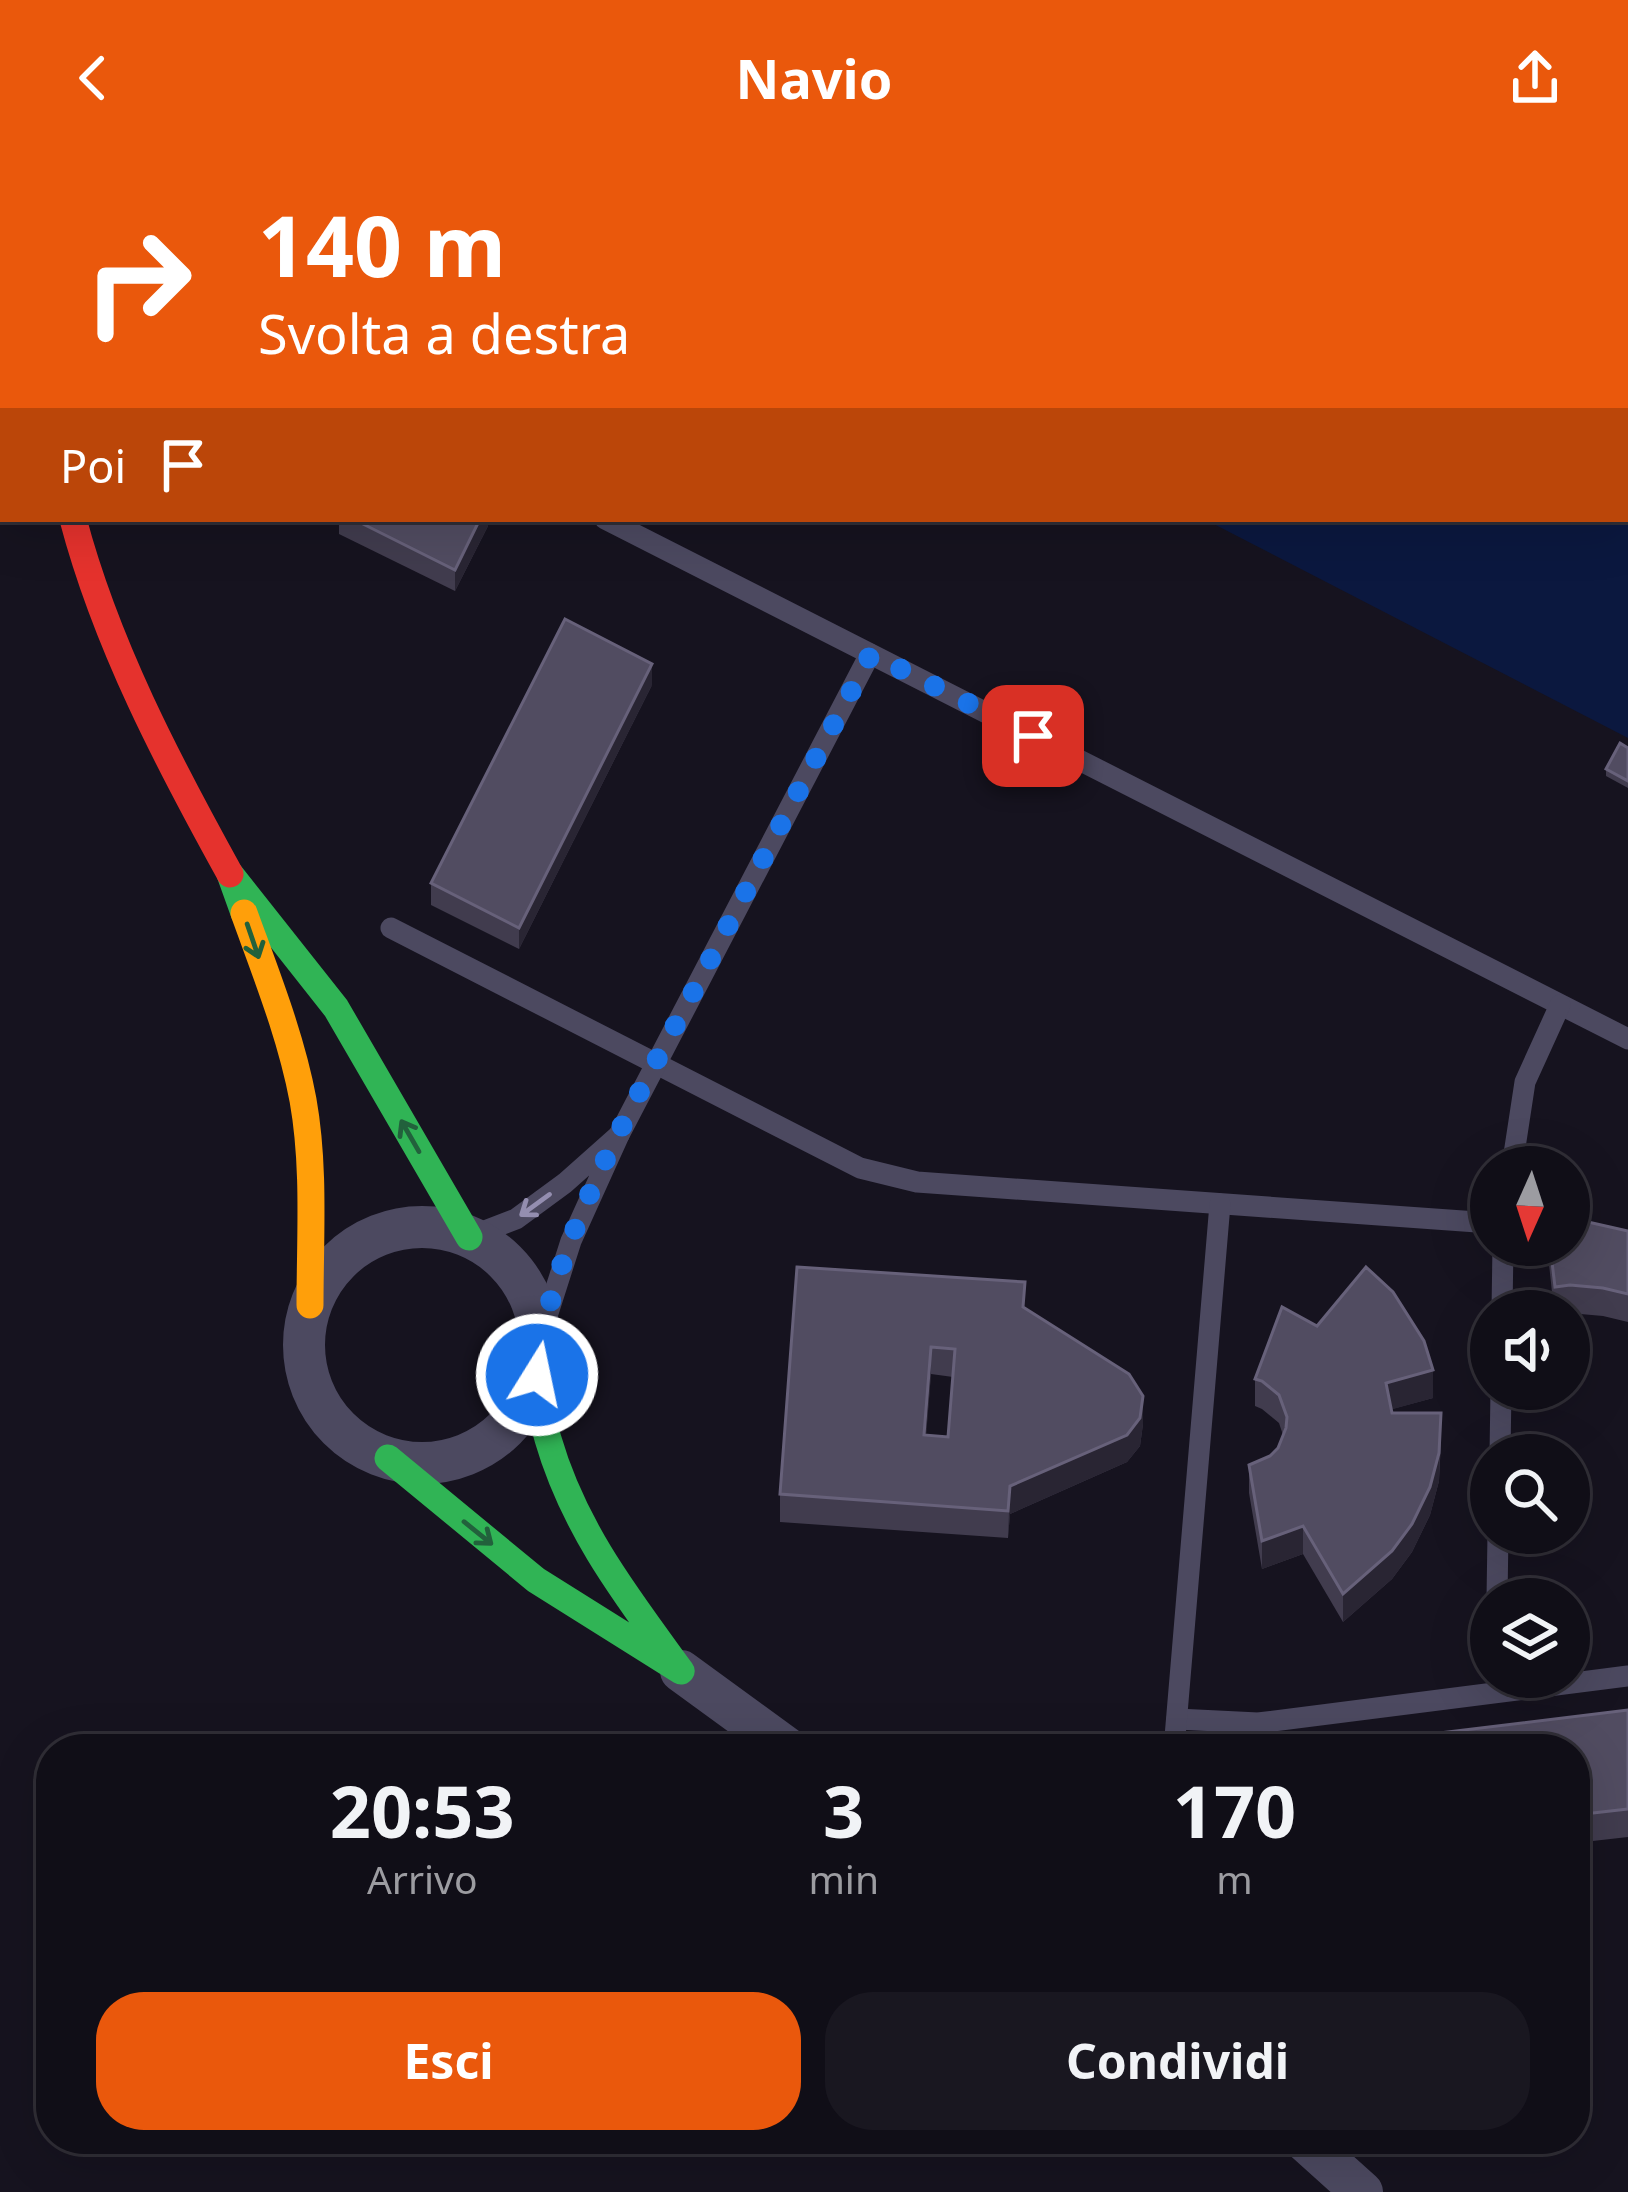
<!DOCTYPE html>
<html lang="it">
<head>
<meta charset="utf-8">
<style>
	body { margin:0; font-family:"Noto Sans",sans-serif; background:#191720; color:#f1f3f6; height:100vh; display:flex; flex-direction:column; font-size:45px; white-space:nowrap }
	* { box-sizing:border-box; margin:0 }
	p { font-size:39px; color:#9c9ca1 }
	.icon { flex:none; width:66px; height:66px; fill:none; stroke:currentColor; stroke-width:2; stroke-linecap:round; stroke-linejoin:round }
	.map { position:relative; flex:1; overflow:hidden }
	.drawer { position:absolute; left:36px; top:1578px; width:1554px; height:420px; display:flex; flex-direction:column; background:#100e17; border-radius:48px; box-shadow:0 12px 48px #0002,0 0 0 3px #302e36 }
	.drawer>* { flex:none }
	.hud { position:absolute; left:0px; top:0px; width:1629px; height:366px; box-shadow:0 12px 48px #0002,0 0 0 3px #302e36; background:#ea580c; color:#fff; overflow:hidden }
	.needle { width:78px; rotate:183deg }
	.fabs { position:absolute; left:1470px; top:990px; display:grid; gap:24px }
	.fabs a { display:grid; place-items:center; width:120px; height:120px; border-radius:50%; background:#100e17; box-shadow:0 12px 48px #0002,0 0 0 3px #302e36; font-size:60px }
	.pin { position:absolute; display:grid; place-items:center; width:102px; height:102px; color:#fff; margin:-51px; border-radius:24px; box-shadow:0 6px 18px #0006 }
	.me { position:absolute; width:132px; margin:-66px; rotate:10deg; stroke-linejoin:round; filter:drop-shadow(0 0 9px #0008) }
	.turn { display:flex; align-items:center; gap:42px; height:252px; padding:0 60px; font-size:54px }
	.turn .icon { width:156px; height:156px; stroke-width:2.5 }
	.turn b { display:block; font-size:84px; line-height:102px }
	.then { display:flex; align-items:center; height:114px; padding:0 60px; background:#0003; gap:24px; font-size:45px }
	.eta { display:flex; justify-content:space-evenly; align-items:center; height:204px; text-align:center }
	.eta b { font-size:72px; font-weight:700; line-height:84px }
	.button { display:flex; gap:24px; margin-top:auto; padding:24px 60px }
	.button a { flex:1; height:138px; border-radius:48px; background:#ea580c; color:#fff; font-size:48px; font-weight:700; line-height:138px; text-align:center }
	.button a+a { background:#191720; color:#f1f3f6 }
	header { display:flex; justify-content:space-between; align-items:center; height:156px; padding:0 60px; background:#ea580c; color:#fff; font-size:54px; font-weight:700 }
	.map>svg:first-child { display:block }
</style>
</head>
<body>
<header><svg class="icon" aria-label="back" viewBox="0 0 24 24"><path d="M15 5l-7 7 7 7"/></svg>Navio<svg class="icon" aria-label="share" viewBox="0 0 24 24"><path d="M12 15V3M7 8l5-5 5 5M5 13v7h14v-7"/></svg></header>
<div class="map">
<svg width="1628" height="2036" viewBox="0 0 1628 2036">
	<rect width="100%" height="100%" fill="#16131f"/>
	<path fill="#0b183f" d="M 587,0 L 1628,0 L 1628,582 L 1204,363 L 1626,363 L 1626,3 L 585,3 Z"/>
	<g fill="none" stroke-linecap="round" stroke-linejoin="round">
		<g stroke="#4c4960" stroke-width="21">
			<path d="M 421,3 L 423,0"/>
			<path d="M 605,363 L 1628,883"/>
			<path d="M 391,772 L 860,1012 L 917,1026 L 1491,1067"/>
			<path d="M 619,979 L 870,498"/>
			<path d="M 1512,1011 L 1525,926 L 1560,849"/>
			<path d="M 469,1081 L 516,1063 L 565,1027 L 619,979 L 571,1085 L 540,1182"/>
			<path d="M 1502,1155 L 1503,1089"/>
			<path d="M 1500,1299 L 1501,1233"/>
			<path d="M 1497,1443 L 1498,1377"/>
			<path d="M 1177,1563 L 1258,1567 L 1628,1520"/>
			<path d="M 1174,1593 L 1220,1048"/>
		</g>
		<g stroke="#4c4960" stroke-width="42">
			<path d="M 37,3 L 37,0"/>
			<circle cx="422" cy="1189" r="118"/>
			<path d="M 681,1515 L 788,1593"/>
			<path d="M 1303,1983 L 1362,2036"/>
		</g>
		<g stroke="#30b455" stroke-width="27">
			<path d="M 244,757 L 230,718 L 336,852 L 469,1081"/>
			<path d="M 388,1302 L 536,1424 L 681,1515 C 627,1441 574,1373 548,1283 C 542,1263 540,1240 537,1219"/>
		</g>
		<path stroke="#ff9f0a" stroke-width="27" d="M 244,757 C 266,818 291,880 303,944 C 315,1011 310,1081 310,1149"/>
		<path stroke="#e5322d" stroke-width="27" d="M 73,363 C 106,488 168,606 230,718"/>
	</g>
	<g fill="#413c4e" fill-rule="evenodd">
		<path d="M 339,363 L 488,363 L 488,370 L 455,435 L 339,378 Z"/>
		<path d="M 652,529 L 519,793 L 431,749 L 431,727 Z"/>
		<path d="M 1628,592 L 1628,632 L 1606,620 L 1606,613 Z"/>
		<path d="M 1628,1075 L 1628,1166 L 1603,1160 L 1569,1157 L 1569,1155 L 1554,1155 L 1547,1089 L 1569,1089 Z"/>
		<path d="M 797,1111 L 1025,1152 L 1143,1268 L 1140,1290 L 1127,1306 L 1010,1358 L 1008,1382 L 780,1366 L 780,1338 ZM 931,1218 L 953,1221 L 948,1281 L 926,1279 Z"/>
		<path d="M 1255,1223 L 1433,1242 L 1392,1253 L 1392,1257 L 1441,1285 L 1439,1325 L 1430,1359 L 1412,1396 L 1392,1423 L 1343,1466 L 1303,1398 L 1262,1413 L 1249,1337 L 1249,1309 L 1270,1300 L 1278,1292 L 1283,1279 L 1279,1267 L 1262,1253 L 1255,1250 Z"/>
		<path d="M 1628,1554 L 1628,1681 L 1575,1687 L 1575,1593 L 1406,1592 L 1439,1588 L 1439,1577 Z"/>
	</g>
	<g fill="#292533">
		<path d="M 480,363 L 488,363 L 488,370 L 455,435 L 455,414 Z"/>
		<path d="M 652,508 L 652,529 L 519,793 L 519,772 Z"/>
		<path d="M 931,1191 L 931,1218 L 924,1307 L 924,1279 Z"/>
		<path d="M 1433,1214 L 1433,1242 L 1386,1255 L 1386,1227 Z"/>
		<path d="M 1143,1240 L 1143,1268 L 1140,1290 L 1127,1306 L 1010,1358 L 1008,1382 L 1010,1330 Z"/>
		<path d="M 1441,1257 L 1439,1325 L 1430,1359 L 1412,1396 L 1392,1423 L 1343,1466 L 1343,1438 Z"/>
		<path d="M 1303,1370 L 1303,1398 L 1262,1413 L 1262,1385 Z"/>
	</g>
	<g fill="#514c61" stroke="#67617a" stroke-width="3" fill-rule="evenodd">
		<path d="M 353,363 L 480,363 L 455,414 Z"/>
		<path d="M 565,463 L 652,508 L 519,772 L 431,727 Z"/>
		<path d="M 1620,587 L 1628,592 L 1628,625 L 1606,613 Z"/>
		<path d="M 1588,1066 L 1628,1075 L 1628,1138 L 1603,1132 L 1570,1129 L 1555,1131 L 1550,1089 L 1569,1089 L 1569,1068 Z"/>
		<path d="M 797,1111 L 1025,1126 L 1023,1151 L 1129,1218 L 1143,1240 L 1140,1262 L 1127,1279 L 1010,1330 L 1008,1355 L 780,1338 ZM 931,1191 L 955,1193 L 948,1281 L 924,1279 Z"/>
		<path d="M 1366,1111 L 1393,1136 L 1424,1185 L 1433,1214 L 1386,1227 L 1392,1257 L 1441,1257 L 1439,1297 L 1430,1331 L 1412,1368 L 1392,1395 L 1343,1438 L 1303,1370 L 1262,1385 L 1249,1309 L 1270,1300 L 1278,1292 L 1286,1272 L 1287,1261 L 1279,1239 L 1262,1225 L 1255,1223 L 1282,1151 L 1317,1170 Z"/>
		<path d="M 1628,1554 L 1628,1653 L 1575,1659 L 1575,1593 L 1300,1593 L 1405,1580 L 1406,1592 L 1441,1588 L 1439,1577 Z"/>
	</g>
	<defs><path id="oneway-shaft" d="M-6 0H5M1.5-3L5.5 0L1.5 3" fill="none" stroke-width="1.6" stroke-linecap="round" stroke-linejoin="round" transform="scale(3)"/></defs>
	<g stroke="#22613c">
		<use href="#oneway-shaft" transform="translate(253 785) rotate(71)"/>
		<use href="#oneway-shaft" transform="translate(410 980) rotate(-120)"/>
		<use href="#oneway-shaft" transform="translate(478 1377) rotate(39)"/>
	</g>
	<use stroke="#948eb0" href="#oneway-shaft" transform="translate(535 1049) rotate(144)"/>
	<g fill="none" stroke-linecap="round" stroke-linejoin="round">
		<path stroke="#1a73e8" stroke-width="21" stroke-dasharray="0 37.8" d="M 537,1219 C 548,1091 636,944 696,831 C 754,720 812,609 871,498 L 1033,580"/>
	</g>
</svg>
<div class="fabs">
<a><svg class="needle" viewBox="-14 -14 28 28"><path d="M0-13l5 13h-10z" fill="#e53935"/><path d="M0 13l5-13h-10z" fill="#9c9ca1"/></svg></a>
<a><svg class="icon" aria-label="sound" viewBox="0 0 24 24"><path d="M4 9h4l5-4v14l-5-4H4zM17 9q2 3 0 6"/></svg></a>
<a><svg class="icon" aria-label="search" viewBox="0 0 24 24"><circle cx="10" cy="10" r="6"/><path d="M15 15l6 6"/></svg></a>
<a><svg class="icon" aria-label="layers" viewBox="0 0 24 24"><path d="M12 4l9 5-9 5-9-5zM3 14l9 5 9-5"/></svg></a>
</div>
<div class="pin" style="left:1033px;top:580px;background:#d93025"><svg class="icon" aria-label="arrive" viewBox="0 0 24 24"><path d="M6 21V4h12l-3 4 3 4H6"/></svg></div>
<svg class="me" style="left:537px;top:1219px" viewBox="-20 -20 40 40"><circle r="17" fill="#1a73e8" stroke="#fff" stroke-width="3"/><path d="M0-11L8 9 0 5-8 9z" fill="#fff"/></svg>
<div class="hud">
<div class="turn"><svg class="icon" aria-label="right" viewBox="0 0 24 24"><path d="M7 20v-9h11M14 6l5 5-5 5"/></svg><div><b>140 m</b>Svolta a destra</div></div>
<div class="then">Poi<svg class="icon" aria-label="arrive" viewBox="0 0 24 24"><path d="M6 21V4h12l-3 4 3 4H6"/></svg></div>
</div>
<section class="drawer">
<div class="eta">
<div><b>20:53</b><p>Arrivo</p></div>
<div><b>3</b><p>min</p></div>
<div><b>170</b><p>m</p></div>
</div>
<div class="button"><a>Esci</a><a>Condividi</a></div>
</section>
</div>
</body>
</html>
